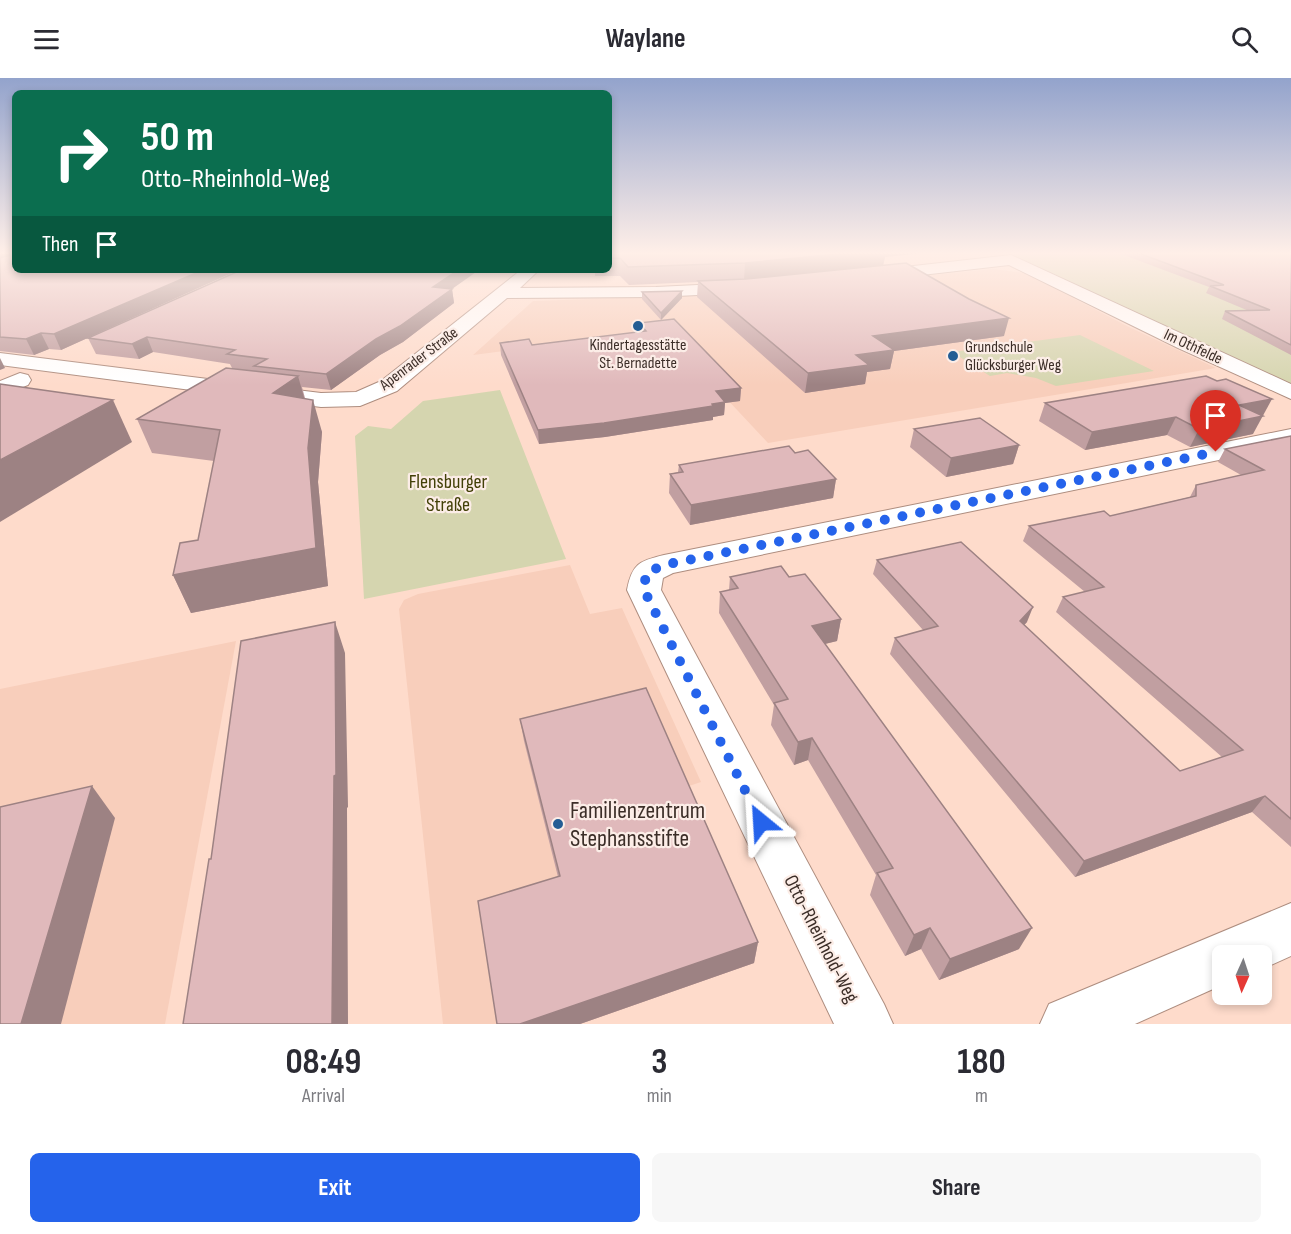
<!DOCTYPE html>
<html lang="en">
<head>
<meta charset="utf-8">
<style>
	body { margin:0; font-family:"Sofia Sans Condensed",sans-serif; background:#f7f7f7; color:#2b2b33; height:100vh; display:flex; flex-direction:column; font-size:22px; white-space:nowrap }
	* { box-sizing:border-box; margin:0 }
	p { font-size:20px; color:#7c7c81 }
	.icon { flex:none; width:33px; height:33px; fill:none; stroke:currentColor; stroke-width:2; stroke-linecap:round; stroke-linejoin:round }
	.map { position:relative; height:946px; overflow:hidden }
	.side { display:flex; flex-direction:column; background:#fff; flex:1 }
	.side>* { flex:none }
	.banner { position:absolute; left:12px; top:12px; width:600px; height:183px; border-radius:9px; box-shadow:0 3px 9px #0003; background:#0b6e4f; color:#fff; overflow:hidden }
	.needle { width:39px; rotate:183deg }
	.fabs { position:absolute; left:1212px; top:867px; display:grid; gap:12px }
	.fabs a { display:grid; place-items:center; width:60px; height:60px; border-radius:9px; background:#fff; box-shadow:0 3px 9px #0003; font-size:30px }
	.pin { position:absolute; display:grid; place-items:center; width:51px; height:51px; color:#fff; margin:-62px -26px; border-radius:50% 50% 50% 0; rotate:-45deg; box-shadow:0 0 6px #0007 }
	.pin .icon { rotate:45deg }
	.me { position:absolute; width:66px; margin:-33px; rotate:333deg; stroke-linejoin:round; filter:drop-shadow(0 0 4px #0008) }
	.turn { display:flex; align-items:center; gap:21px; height:126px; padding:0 30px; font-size:27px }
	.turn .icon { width:78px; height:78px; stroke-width:2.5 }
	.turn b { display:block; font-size:42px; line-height:51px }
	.then { display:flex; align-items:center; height:57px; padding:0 30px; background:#0003; gap:12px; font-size:22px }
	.eta { display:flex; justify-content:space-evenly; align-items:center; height:102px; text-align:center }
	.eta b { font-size:36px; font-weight:700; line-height:42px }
	.primary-button { display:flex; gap:12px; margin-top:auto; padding:12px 30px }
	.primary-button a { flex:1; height:69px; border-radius:9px; background:#2563eb; color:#fff; font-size:24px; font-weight:700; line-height:69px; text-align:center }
	.primary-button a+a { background:#f7f7f7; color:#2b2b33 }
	header { display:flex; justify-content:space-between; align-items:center; height:78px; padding:0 30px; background:#fff; font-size:27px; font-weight:700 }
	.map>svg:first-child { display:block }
</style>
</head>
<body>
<header><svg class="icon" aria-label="menu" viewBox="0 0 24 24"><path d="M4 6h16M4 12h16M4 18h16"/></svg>Waylane<svg class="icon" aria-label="search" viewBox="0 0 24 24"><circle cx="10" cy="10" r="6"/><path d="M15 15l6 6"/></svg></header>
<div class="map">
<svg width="1291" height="946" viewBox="0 0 1291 946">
	<rect width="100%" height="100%" fill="#fedbcb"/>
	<g fill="#f8cebb">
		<path d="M 993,191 L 1025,195 L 1129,249 L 1216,290 L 768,365 L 695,287 L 544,268 L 473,277 L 533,223 L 740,216 Z"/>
		<path d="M 570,487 L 590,536 L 622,530 L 626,539 L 701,704 L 680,711 L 754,885 L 580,946 L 443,946 L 399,531 L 404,522 L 418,516 Z"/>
		<path d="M 236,563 L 165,946 L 0,946 L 0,611 Z"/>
	</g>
	<g fill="#d5d5af">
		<path d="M 1012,174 L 1291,174 L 1291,314 L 1011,182 L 1017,179 Z"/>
		<path d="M 1080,257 L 1154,293 L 1056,308 L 1036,300 L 1007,295 L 990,298 L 952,274 Z"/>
		<path d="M 500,312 L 566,481 L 364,521 L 355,358 L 368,348 L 391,351 L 423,323 Z"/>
	</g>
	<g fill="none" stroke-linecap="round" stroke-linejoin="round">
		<defs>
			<g id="minor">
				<path d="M 1011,177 L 1291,306 L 1291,321 L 1178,270 L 1009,187 L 878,202 L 870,197 L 878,192 Z"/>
				<path d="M 521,192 L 539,192 L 520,210 L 656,209 L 739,205 L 745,206 L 748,210 L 745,214 L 739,215 L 656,219 L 507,220 L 397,313 L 360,328 L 321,329 L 0,287 L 0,275 L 321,315 L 356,314 L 381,303 Z"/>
				<path d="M 20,295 L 28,297 L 31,302 L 28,307 L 0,318 L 0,303 Z"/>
				<path d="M 1291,351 L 1291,367 L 673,495 L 663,500 L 661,512 L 884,926 L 893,946 L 834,946 L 627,512 C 632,486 639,483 664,477 Z"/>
				<path d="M 1291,825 L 1291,878 L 1262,891 L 1262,878 L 1222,878 L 1222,907 L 1135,946 L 1040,946 L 1049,926 Z"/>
			</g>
		</defs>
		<use href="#minor" stroke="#ae8d7f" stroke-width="2"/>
		<use href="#minor" fill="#fff" fill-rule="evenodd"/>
	</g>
	<g fill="#c19fa1">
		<path d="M 0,174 L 238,192 L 61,272 L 49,271 L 34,277 L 0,273 Z"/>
		<path d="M 609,174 L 885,179 L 883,187 L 1004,258 L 894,273 L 890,291 L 867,294 L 865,306 L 805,315 L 697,219 L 698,204 L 629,207 L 620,198 L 595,198 L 595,192 L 609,192 Z"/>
		<path d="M 1116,174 L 1291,174 L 1291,277 L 1222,241 L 1225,233 L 1249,233 L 1206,215 L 1209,209 Z"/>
		<path d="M 452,211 L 454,225 L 403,264 L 380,277 L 331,312 L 302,309 L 305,320 L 322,354 L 318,404 L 328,508 L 191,535 L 173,497 L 198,462 L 214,383 L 152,375 L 137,341 L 232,290 L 230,286 L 153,274 L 139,281 L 96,276 L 88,260 Z"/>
		<path d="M 682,213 L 682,220 L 661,242 L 642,221 L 642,214 Z"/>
		<path d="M 639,245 L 741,310 L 740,323 L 725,325 L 724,337 L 713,339 L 713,342 L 605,359 L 539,366 L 501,277 L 500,265 L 532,267 L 639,254 Z"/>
		<path d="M 1206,298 L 1253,356 L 1190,369 L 1167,357 L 1085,372 L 1039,343 L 1045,325 Z"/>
		<path d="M 914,351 L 1019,367 L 1013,386 L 946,399 L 910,369 Z"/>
		<path d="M 1291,358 L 1291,769 L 1252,734 L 1075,799 L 890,576 L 895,560 L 923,552 L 873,496 L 877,482 L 1027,544 L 1024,547 L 1180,693 L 1222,679 L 1056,534 L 1063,519 L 1085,514 L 1023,463 L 1029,448 L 1110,438 L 1190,419 L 1196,407 L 1241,397 L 1218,384 L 1225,371 Z"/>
		<path d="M 795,375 L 836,401 L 833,420 L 690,447 L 669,415 L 670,396 L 678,394 L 679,387 Z"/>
		<path d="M 730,499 L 789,499 L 841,541 L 837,563 L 825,566 L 1019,871 L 939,902 L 921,871 L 905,878 L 870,817 L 876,797 L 808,682 L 794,687 L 771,647 L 774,627 L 719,535 L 720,514 L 729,512 Z"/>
		<path d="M 520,641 L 758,864 L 754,885 L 580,946 L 497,946 L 558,799 L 524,663 Z"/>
	</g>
	<g fill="#9d8283">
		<path d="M 0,174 L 15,174 L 15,178 L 0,182 Z"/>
		<path d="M 858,174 L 935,174 L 885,179 L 883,188 L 744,203 L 745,185 Z"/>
		<path d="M 203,192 L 238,192 L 61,272 L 54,256 Z"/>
		<path d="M 458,192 L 479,192 L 452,211 L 454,225 L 403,264 L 380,277 L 331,312 L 326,296 L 376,261 L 433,209 Z"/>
		<path d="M 682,213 L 682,220 L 661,242 L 661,235 Z"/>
		<path d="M 1009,240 L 1004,258 L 894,273 L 890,291 L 867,294 L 865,306 L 805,315 L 808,295 L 856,277 L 873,258 Z"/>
		<path d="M 41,255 L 49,271 L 34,277 L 26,261 Z"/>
		<path d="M 147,259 L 153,274 L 139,281 L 132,266 Z"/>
		<path d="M 0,280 L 5,290 L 0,292 Z"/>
		<path d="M 298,298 L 307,330 L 273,315 Z"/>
		<path d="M 741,310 L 740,323 L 725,325 L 724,337 L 713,339 L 713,342 L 605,359 L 539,366 L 538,352 L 712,326 L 716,313 Z"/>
		<path d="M 1272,321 L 1253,356 L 1190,369 L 1199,351 L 1239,327 Z"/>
		<path d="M 113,322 L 132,364 L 0,444 L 0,382 Z"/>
		<path d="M 313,322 L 322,354 L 318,404 L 328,508 L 191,535 L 173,497 L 308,370 Z"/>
		<path d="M 1176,339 L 1167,357 L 1085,372 L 1092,354 Z"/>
		<path d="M 1019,367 L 1013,386 L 946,399 L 951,380 Z"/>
		<path d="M 836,401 L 833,420 L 690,447 L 691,427 Z"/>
		<path d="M 1033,529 L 1027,544 L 1014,558 L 1020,543 Z"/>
		<path d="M 841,541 L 837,563 L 808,570 L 812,548 Z"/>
		<path d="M 335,544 L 345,575 L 348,729 L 347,730 L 348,946 L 332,946 Z"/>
		<path d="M 812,660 L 808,682 L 794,687 L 798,664 Z"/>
		<path d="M 92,708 L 115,740 L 61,946 L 21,946 Z"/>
		<path d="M 1265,718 L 1252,734 L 1075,799 L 1084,783 Z"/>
		<path d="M 930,850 L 921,871 L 905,878 L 914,857 Z"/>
		<path d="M 1032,850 L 1019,871 L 939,902 L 950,881 Z"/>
		<path d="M 758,864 L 754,885 L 580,946 L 520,946 Z"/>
	</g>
	<g fill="#e0b9bb" stroke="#9d8283" stroke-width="1.5">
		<path d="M 10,174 L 15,174 L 15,192 L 203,192 L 54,256 L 41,255 L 26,261 L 0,259 L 0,180 L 10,177 Z"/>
		<path d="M 609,174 L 858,174 L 745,185 L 628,189 L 620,180 L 609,180 Z"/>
		<path d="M 1136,174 L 1291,174 L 1291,267 L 1225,233 L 1270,232 L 1210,208 L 1224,207 Z"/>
		<path d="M 906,185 L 969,221 L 1009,240 L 873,258 L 894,272 L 856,277 L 869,287 L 808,295 L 698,203 L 746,201 Z"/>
		<path d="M 241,192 L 458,192 L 433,209 L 452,211 L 400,248 L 376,261 L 326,296 L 254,288 L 267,281 L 227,276 L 235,272 L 147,259 L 132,266 L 88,260 Z"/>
		<path d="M 682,213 L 661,235 L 642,214 Z"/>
		<path d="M 674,241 L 741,310 L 716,313 L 725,324 L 712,326 L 713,328 L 604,345 L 538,352 L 500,265 L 529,261 L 532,267 L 646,253 L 639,245 Z"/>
		<path d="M 226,290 L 298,298 L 273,315 L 313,322 L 308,370 L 316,470 L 173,497 L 180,465 L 198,462 L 220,352 L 137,341 Z"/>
		<path d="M 1206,298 L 1217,303 L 1226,301 L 1272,321 L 1239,327 L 1263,338 L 1199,351 L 1176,339 L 1092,354 L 1045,325 Z"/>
		<path d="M 0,306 L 113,322 L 0,382 Z"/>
		<path d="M 980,340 L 1019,367 L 951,380 L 914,351 Z"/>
		<path d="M 1291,358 L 1291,741 L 1265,718 L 1084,783 L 895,560 L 938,548 L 877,482 L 961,464 L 1033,529 L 1020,543 L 1180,693 L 1243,672 L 1063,519 L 1104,509 L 1029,448 L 1104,433 L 1110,438 L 1196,418 L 1196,407 L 1264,392 L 1225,371 Z"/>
		<path d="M 789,368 L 795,375 L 808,372 L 836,401 L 691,427 L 670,396 L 683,394 L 679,387 Z"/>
		<path d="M 781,488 L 789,499 L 805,496 L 841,541 L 812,548 L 1032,850 L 950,881 L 930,850 L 914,857 L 877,795 L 893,790 L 812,660 L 798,664 L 774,625 L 788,621 L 720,514 L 738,510 L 730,499 Z"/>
		<path d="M 335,544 L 336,697 L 334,698 L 332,946 L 183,946 L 209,781 L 211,781 L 241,563 Z"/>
		<path d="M 646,610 L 758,864 L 520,946 L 497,946 L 478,823 L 560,798 L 520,641 Z"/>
		<path d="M 92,708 L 21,946 L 0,946 L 0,729 Z"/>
	</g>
	<linearGradient id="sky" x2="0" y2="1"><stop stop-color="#93a3cc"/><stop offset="0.57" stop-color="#ffefe8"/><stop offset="1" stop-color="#ffefe8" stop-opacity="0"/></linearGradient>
	<rect width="1291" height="307" fill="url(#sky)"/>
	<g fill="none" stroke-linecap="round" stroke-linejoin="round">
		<path stroke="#2563eb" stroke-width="10" stroke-dasharray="0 18" d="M 761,744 L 644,512 L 646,495 L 664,487 L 1216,374"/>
	</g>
	<g fill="#245d94" stroke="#fcede7" stroke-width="2">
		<circle cx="638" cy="248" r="6"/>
		<circle cx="953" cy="278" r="6"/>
		<circle cx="558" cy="746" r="6"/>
	</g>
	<g text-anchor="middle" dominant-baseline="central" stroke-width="4.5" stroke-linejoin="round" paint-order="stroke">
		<g font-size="16" fill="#3c2e28" stroke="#fcede7">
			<text x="638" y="267">Kindertagesstätte<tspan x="638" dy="18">St. Bernadette</tspan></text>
			<text x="965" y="269" text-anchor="start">Grundschule<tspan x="965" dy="18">Glücksburger Weg</tspan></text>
		</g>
		<g font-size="16" fill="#3c2e28" stroke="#fcede7">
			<text transform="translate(1193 269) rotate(25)">Im Othfelde</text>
			<text transform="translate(419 281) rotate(-37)">Apenrader Straße</text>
		</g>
		<g font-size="20" fill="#424007" stroke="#fcede7">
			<text x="448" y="404">Flensburger<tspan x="448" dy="23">Straße</tspan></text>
		</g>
		<g font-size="20" fill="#3c2e28" stroke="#fcede7">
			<text transform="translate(821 861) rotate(63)">Otto-Rheinhold-Weg</text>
		</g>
		<g font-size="24" fill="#3c2e28" stroke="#fcede7" text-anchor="start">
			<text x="570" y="732">Familienzentrum<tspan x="570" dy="28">Stephansstifte</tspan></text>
		</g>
	</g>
</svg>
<div class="fabs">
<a><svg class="needle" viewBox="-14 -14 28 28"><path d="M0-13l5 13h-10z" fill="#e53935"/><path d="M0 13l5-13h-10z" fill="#7c7c81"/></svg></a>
</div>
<div class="pin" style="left:1216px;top:374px;background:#d93025"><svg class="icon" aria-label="arrive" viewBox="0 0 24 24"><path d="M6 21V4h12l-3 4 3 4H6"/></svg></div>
<svg class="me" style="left:761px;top:744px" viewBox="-20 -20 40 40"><path d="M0-17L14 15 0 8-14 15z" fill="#2563eb" stroke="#fff" stroke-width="4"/></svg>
<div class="banner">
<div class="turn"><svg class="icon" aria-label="right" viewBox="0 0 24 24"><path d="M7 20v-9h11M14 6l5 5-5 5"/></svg><div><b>50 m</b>Otto-Rheinhold-Weg</div></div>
<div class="then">Then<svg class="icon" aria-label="arrive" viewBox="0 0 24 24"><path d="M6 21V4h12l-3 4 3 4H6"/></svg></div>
</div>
</div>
<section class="side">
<div class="eta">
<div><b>08:49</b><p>Arrival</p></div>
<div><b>3</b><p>min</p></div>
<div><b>180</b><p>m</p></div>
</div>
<div class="primary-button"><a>Exit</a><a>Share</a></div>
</section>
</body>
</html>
